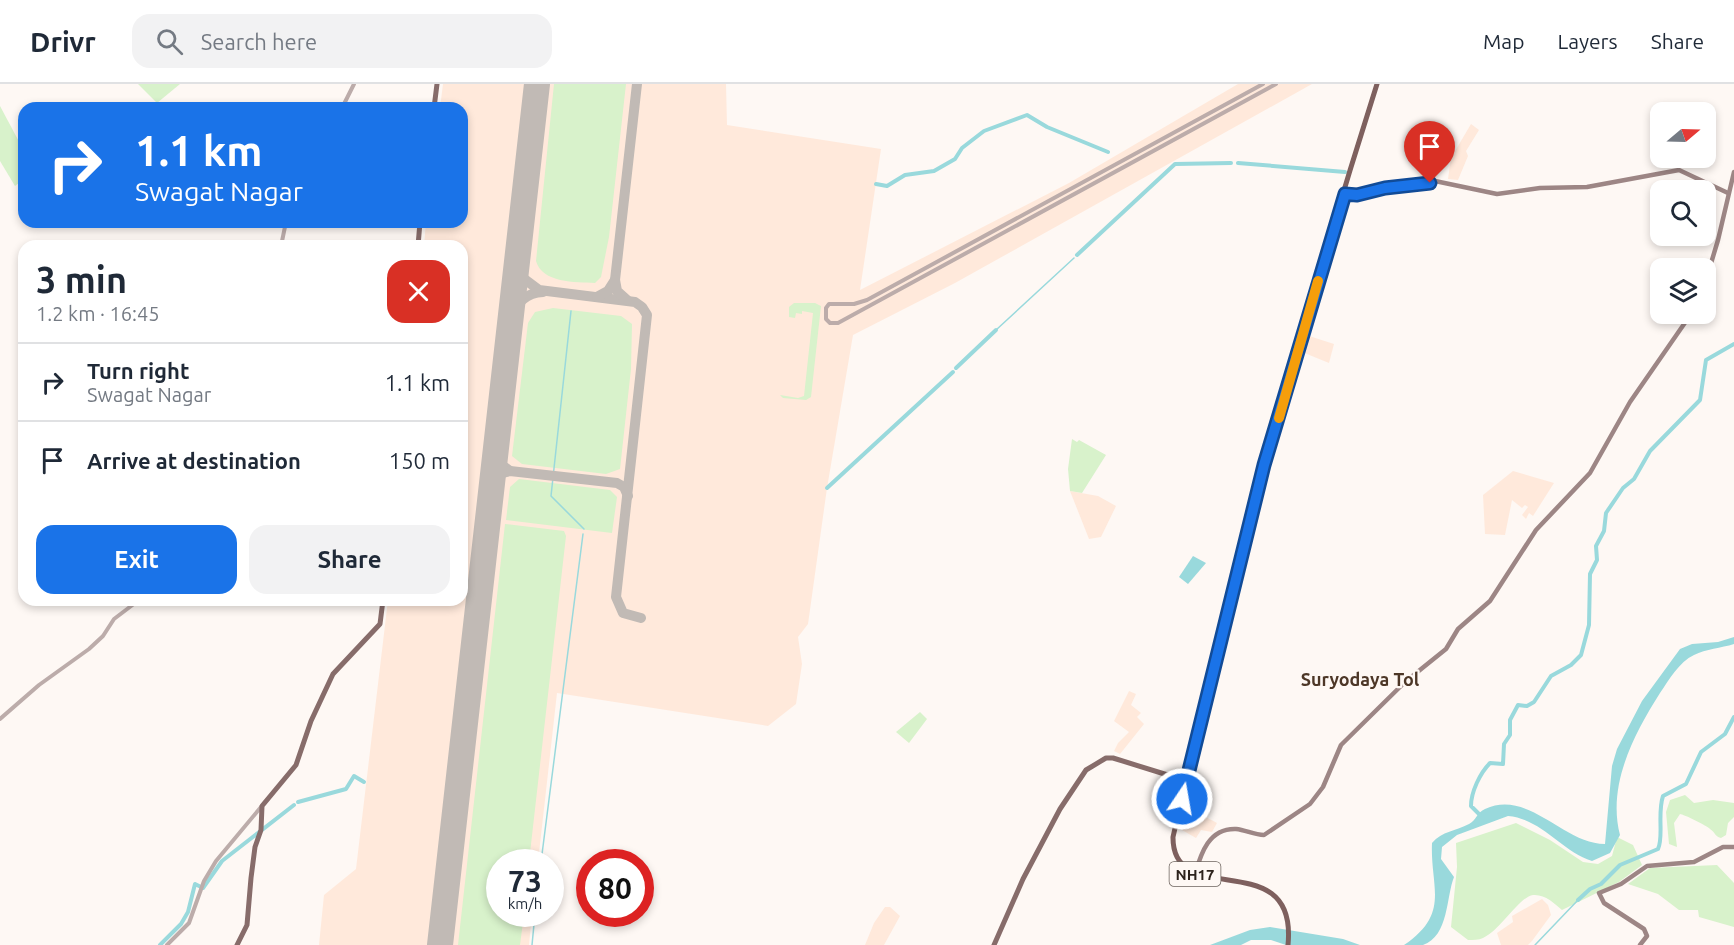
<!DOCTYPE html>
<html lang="en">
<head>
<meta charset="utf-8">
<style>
	body { margin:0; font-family:Ubuntu,sans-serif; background:#f2f2f3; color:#1f2937; height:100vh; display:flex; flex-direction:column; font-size:22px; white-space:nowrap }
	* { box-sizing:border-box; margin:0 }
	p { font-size:20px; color:#747a83 }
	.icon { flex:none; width:33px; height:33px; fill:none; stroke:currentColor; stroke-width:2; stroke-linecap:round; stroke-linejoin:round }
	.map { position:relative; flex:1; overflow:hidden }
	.panel { position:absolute; left:18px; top:156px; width:450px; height:366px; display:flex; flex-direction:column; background:#fff; border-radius:18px; box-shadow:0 3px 9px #0003 }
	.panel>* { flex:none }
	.hud { position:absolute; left:18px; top:18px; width:450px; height:126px; border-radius:18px; box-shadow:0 3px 9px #0003; background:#1a73e8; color:#fff; overflow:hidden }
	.needle { width:39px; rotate:71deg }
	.fabs { position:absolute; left:1650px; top:18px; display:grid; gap:12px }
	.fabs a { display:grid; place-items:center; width:66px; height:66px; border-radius:12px; background:#fff; box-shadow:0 3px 9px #0003; font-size:30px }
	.speed { position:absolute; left:486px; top:765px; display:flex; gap:12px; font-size:30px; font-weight:700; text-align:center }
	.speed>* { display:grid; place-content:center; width:78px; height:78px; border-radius:50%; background:#fff; box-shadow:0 3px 9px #0003; line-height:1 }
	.speed small { font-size:15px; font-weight:400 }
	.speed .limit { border:9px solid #d22; background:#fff; color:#111 }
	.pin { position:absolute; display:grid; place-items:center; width:51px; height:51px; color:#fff; margin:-62px -26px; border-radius:50% 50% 50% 0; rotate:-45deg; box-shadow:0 0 6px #0007 }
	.pin .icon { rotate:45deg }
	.me { position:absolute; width:66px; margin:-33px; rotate:12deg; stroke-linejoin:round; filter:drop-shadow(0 0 4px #0008) }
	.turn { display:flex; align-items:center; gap:21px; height:126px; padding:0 18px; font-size:27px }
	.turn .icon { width:78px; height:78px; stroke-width:2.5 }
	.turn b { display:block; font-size:42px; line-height:51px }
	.round { display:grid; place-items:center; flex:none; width:63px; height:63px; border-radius:18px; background:#f2f2f3 }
	.summary { display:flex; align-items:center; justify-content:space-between; height:102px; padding:0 18px }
	h1 { font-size:36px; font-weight:600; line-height:45px }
	.primary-button { display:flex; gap:12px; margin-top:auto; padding:12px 18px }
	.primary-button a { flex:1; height:69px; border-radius:18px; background:#1a73e8; color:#fff; font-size:24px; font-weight:600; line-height:69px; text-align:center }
	.primary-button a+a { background:#f2f2f3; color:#1f2937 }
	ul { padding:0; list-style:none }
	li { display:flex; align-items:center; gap:18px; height:78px; padding:0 18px; border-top:2px solid #e0e1e3 }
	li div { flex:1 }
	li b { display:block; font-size:22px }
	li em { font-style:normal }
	header { display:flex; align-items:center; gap:36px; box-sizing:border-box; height:84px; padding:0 30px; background:#fff; border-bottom:2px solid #e0e1e3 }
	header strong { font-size:28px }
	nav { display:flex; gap:33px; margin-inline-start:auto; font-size:21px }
	.search { width:420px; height:54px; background:#f2f2f3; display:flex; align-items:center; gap:15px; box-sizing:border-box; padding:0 21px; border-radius:18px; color:#747a83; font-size:22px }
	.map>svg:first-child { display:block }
</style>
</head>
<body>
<header>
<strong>Drivr</strong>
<div class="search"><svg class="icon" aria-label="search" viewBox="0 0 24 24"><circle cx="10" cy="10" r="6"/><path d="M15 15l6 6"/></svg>Search here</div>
<nav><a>Map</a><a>Layers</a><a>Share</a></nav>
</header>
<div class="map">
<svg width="1734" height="861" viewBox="0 0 1734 861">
	<rect width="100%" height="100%" fill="#fef8f4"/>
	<g fill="#ffe9db">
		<path d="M 443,0 L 726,0 L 727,41 L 881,65 L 860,206 L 1069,99 L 1238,0 L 1312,0 L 955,199 L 853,251 L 827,404 L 808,540 L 798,553 L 802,580 L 796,620 L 768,642 L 557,609 L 538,778 L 500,778 L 500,830 L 532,830 L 529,861 L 319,861 L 324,811 L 356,785 L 388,516 L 462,516 L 462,162 L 424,162 L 426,138 L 462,138 L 462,24 L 440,24 Z"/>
		<path d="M 1471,40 L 1479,46 L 1466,67 L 1468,72 L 1458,96 L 1448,95 L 1451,74 Z"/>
		<path d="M 1306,251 L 1334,260 L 1329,279 L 1302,268 Z"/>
		<path d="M 1513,387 L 1554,399 L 1533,432 L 1529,429 L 1526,435 L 1522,431 L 1528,423 L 1525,421 L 1522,424 L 1512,416 L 1505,451 L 1485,450 L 1483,411 Z"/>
		<path d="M 1070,407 L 1098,412 L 1116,422 L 1101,453 L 1089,455 Z"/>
		<path d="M 1129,607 L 1136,610 L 1131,621 L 1141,629 L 1137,633 L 1144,640 L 1120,670 L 1114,667 L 1118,659 L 1129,648 L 1114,637 Z"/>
		<path d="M 1187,723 L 1217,739 L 1212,748 L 1201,746 L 1196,754 L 1182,746 Z"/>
		<path d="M 1542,815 L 1548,821 L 1551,831 L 1532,857 L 1528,861 L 1501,861 L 1497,849 L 1513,838 L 1512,832 Z"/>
		<path d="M 885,823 L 890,823 L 900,832 L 884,861 L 865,861 L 874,839 Z"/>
	</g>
	<g fill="#d8f2cb">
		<path d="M 138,0 L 180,0 L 157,19 Z"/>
		<path d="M 554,0 L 626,0 L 609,153 L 601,193 L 595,199 C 575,198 542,199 536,177 Z"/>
		<path d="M 0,22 L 24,67 L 24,95 L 15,102 L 0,77 Z"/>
		<path d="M 794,219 L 815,219 L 821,222 L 811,313 L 806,316 L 783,314 L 780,311 L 798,314 L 804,312 L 813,229 L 802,227 L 802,230 L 796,229 L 795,234 L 789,233 L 789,223 Z"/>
		<path d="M 553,224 L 621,232 L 632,240 L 631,285 L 620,385 L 606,390 L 522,380 L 512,372 L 528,239 L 535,228 Z"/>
		<path d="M 1072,355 L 1077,358 L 1079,356 L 1106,371 L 1082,409 L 1070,407 L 1068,385 Z"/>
		<path d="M 519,395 L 610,406 L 617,413 L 612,449 L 506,436 L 510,403 Z"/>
		<path d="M 505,440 L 564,447 L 566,452 L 529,778 L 500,778 L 500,830 L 524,830 L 520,861 L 458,861 Z"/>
		<path d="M 920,628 L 927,635 L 909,659 L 896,648 Z"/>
		<path d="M 1685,711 L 1694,719 L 1713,716 L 1734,719 L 1734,733 L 1728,739 L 1726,751 L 1721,754 C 1714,752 1716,749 1710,745 C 1708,742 1683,730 1680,730 L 1674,739 L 1677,763 L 1669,760 L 1666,728 L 1670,716 Z"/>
		<path d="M 1516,739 L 1550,756 L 1583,778 L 1598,780 L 1612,772 L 1617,753 L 1633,761 L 1642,781 L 1619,798 L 1562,826 C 1554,819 1545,810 1533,811 C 1519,813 1500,847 1483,854 C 1479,856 1473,856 1468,856 L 1451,843 L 1457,783 L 1456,759 Z"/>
		<path d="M 1717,781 L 1734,799 L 1734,843 L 1699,833 L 1698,826 L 1679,826 L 1658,810 L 1628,800 L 1650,784 Z"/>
	</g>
	<g fill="#99d9dc">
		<path d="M 1193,472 L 1206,479 L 1188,500 L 1179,493 Z"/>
		<path d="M 1734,553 L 1734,560 C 1721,564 1706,565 1694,571 C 1679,578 1669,596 1660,609 C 1634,650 1607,701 1620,751 L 1610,769 L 1592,777 C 1561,767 1542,735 1508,732 L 1457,751 L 1442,763 L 1441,775 L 1454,793 C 1446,813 1449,852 1423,861 C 1418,861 1409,861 1404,861 C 1451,829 1430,803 1432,759 C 1442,747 1456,747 1469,740 C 1476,737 1477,728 1485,725 C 1529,705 1563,760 1605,760 L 1612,682 L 1617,665 L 1642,617 L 1680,565 L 1692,560 L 1718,558 Z"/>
		<path d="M 1270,843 L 1343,855 L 1360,861 L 1286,861 L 1271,856 L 1251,856 L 1241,861 L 1210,861 L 1250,846 Z"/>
	</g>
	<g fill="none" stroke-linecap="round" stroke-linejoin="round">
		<g stroke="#99d9dc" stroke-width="1.5">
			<path d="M 571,227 L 551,412 L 584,445"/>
			<path d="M 996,246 L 1074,174"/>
			<path d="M 541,778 L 583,450"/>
			<path d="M 532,861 L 535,830"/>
			<path d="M 1535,861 L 1578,816"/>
		</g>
		<g stroke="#99d9dc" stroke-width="4">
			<path d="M 1238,79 L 1345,88"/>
			<path d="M 876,100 L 887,102 L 905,91 L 934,87 L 955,75 L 962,64 L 984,47 L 1027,31 L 1047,43 L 1108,68"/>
			<path d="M 1077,171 L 1175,80 L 1231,79"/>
			<path d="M 956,284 L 996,246"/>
			<path d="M 827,404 L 953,288"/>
			<path d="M 298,718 L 346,705 L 354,692 L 364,698"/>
			<path d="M 1480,731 L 1471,722 C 1471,708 1480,689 1490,679 L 1503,680 L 1504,660 L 1510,651 L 1510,636 L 1518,621 L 1527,622 L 1534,618 L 1551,592 L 1571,581 L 1581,571 L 1589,541 L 1590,490 L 1597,476 L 1596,462 L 1604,447 L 1606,429 L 1623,404 L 1634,395 L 1650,367 L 1700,316 L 1706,276 L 1734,260"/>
			<path d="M 1578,816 L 1590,805 L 1601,800 L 1620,781 L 1658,765 C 1664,753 1657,730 1663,712 L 1686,700 L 1701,668 L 1725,650 L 1734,633"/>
			<path d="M 160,861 L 181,840 L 188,828 L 195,800 L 203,804 L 222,777 L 294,721"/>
		</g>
		<g stroke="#c1bab5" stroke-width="10">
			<path d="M 518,173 L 523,194 L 539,206 L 635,218 L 642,223 L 647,231 L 616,513 L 623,529 L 641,534"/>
			<path d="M 615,196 L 637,0"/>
			<path d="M 597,213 L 608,207 L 615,196 L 617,207 L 627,216"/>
			<path d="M 511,234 C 517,218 526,209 543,208"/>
			<path d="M 496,365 L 499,379 L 510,387"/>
			<path d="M 492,403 L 499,390 L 510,387 L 617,399 L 624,403 L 628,412"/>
		</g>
		<path stroke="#c1bab5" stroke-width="26" d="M 440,861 L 537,0"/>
		<g stroke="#bcacaa" stroke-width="4">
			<path d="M 1263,0 L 867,216 L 854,220 L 829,220 L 826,224 L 826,235 L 830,239 L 838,239 L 1276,0"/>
			<path d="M 342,24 L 354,0"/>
			<path d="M 281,162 L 286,138"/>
			<path d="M 0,635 L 39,601 L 89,565 L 103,552 L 114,535 L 139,516"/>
			<path d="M 167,861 L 189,839 L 204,797 L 216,777 L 261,723"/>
		</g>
		<g stroke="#9d8685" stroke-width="4.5">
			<path d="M 1345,110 L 1357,111 L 1385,104 L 1435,97 L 1497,110 L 1540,104 L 1587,103 L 1679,86 L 1728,109"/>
			<path d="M 1706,196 L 1718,156 L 1734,88"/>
			<path d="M 1195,790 C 1201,769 1209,744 1236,745 C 1246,746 1254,751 1264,751 L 1310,720 L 1323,703 L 1341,661 L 1405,598 L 1446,565 L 1458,545 L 1490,517 L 1536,446 L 1590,389 L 1630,318 L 1691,230"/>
			<path d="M 1640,861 L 1647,852 L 1644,845 L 1604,819 L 1599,809 L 1621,800 L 1647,782 L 1694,778 L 1723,763 L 1734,763"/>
		</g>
		<g stroke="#876c6a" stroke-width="5">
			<path d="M 434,24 L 437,0"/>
			<path d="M 418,162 L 420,138"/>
			<path d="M 237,861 L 247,841 L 251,794 L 255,763 L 261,746 L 262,722 L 296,681 L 311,637 L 333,590 L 380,540 L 383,516"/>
			<path d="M 994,861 L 1023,795 L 1060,725 L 1086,686 L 1106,674 L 1113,674 L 1171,692 L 1187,692"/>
		</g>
		<path stroke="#7e605e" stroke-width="5" d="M 1288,861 C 1298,759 1172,828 1173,753 C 1231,499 1298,248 1377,0"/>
	</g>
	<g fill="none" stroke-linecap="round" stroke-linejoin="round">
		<defs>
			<path id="route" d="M 1182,715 L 1264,381 L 1345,110 L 1357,111 L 1385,104 L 1430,99"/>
		</defs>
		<use href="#route" stroke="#114b97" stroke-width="15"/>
		<use href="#route" stroke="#1a73e8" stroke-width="10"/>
		<path stroke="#f59e0b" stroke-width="10" d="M 1279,334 L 1318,197"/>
	</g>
	<g text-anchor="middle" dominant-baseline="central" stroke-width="4.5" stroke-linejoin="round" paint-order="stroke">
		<rect fill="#fef8f4" stroke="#6c635d" stroke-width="1.5" x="1169.5" y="778" width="51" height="24" rx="4.5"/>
		<g font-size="15" font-weight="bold" fill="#2d231c">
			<text x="1195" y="790">NH17</text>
		</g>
		<g font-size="18" font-weight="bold" fill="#4d3727" stroke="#fef8f4">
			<text x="1360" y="595">Suryodaya Tol</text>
		</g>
	</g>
</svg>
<div class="fabs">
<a><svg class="needle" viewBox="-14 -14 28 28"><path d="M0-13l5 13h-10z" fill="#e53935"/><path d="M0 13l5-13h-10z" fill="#747a83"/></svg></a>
<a><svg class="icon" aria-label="search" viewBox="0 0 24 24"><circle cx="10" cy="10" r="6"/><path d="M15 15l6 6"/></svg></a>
<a><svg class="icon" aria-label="layers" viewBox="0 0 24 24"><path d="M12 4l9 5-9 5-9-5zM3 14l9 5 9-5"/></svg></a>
</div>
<div class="speed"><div>73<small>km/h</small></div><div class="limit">80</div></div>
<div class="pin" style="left:1430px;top:99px;background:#d93025"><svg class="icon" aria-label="arrive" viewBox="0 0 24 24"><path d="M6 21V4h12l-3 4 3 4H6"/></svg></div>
<svg class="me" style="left:1182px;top:715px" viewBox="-20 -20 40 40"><circle r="17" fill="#1a73e8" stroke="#fff" stroke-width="3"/><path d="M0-11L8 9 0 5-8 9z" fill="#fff"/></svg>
<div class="hud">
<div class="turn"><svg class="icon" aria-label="right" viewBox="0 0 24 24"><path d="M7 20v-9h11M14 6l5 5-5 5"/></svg><div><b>1.1 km</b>Swagat Nagar</div></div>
</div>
<section class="panel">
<div class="summary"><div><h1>3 min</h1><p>1.2 km · 16:45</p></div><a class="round" style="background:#d93025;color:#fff"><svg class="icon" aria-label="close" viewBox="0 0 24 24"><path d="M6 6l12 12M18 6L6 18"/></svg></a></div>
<ul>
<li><svg class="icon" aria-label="right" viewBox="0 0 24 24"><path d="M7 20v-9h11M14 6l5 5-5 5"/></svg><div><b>Turn right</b><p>Swagat Nagar</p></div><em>1.1 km</em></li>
<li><svg class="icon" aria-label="arrive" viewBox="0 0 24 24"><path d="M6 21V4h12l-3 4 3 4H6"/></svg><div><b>Arrive at destination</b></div><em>150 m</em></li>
</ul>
<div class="primary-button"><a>Exit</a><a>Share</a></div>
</section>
</div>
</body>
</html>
